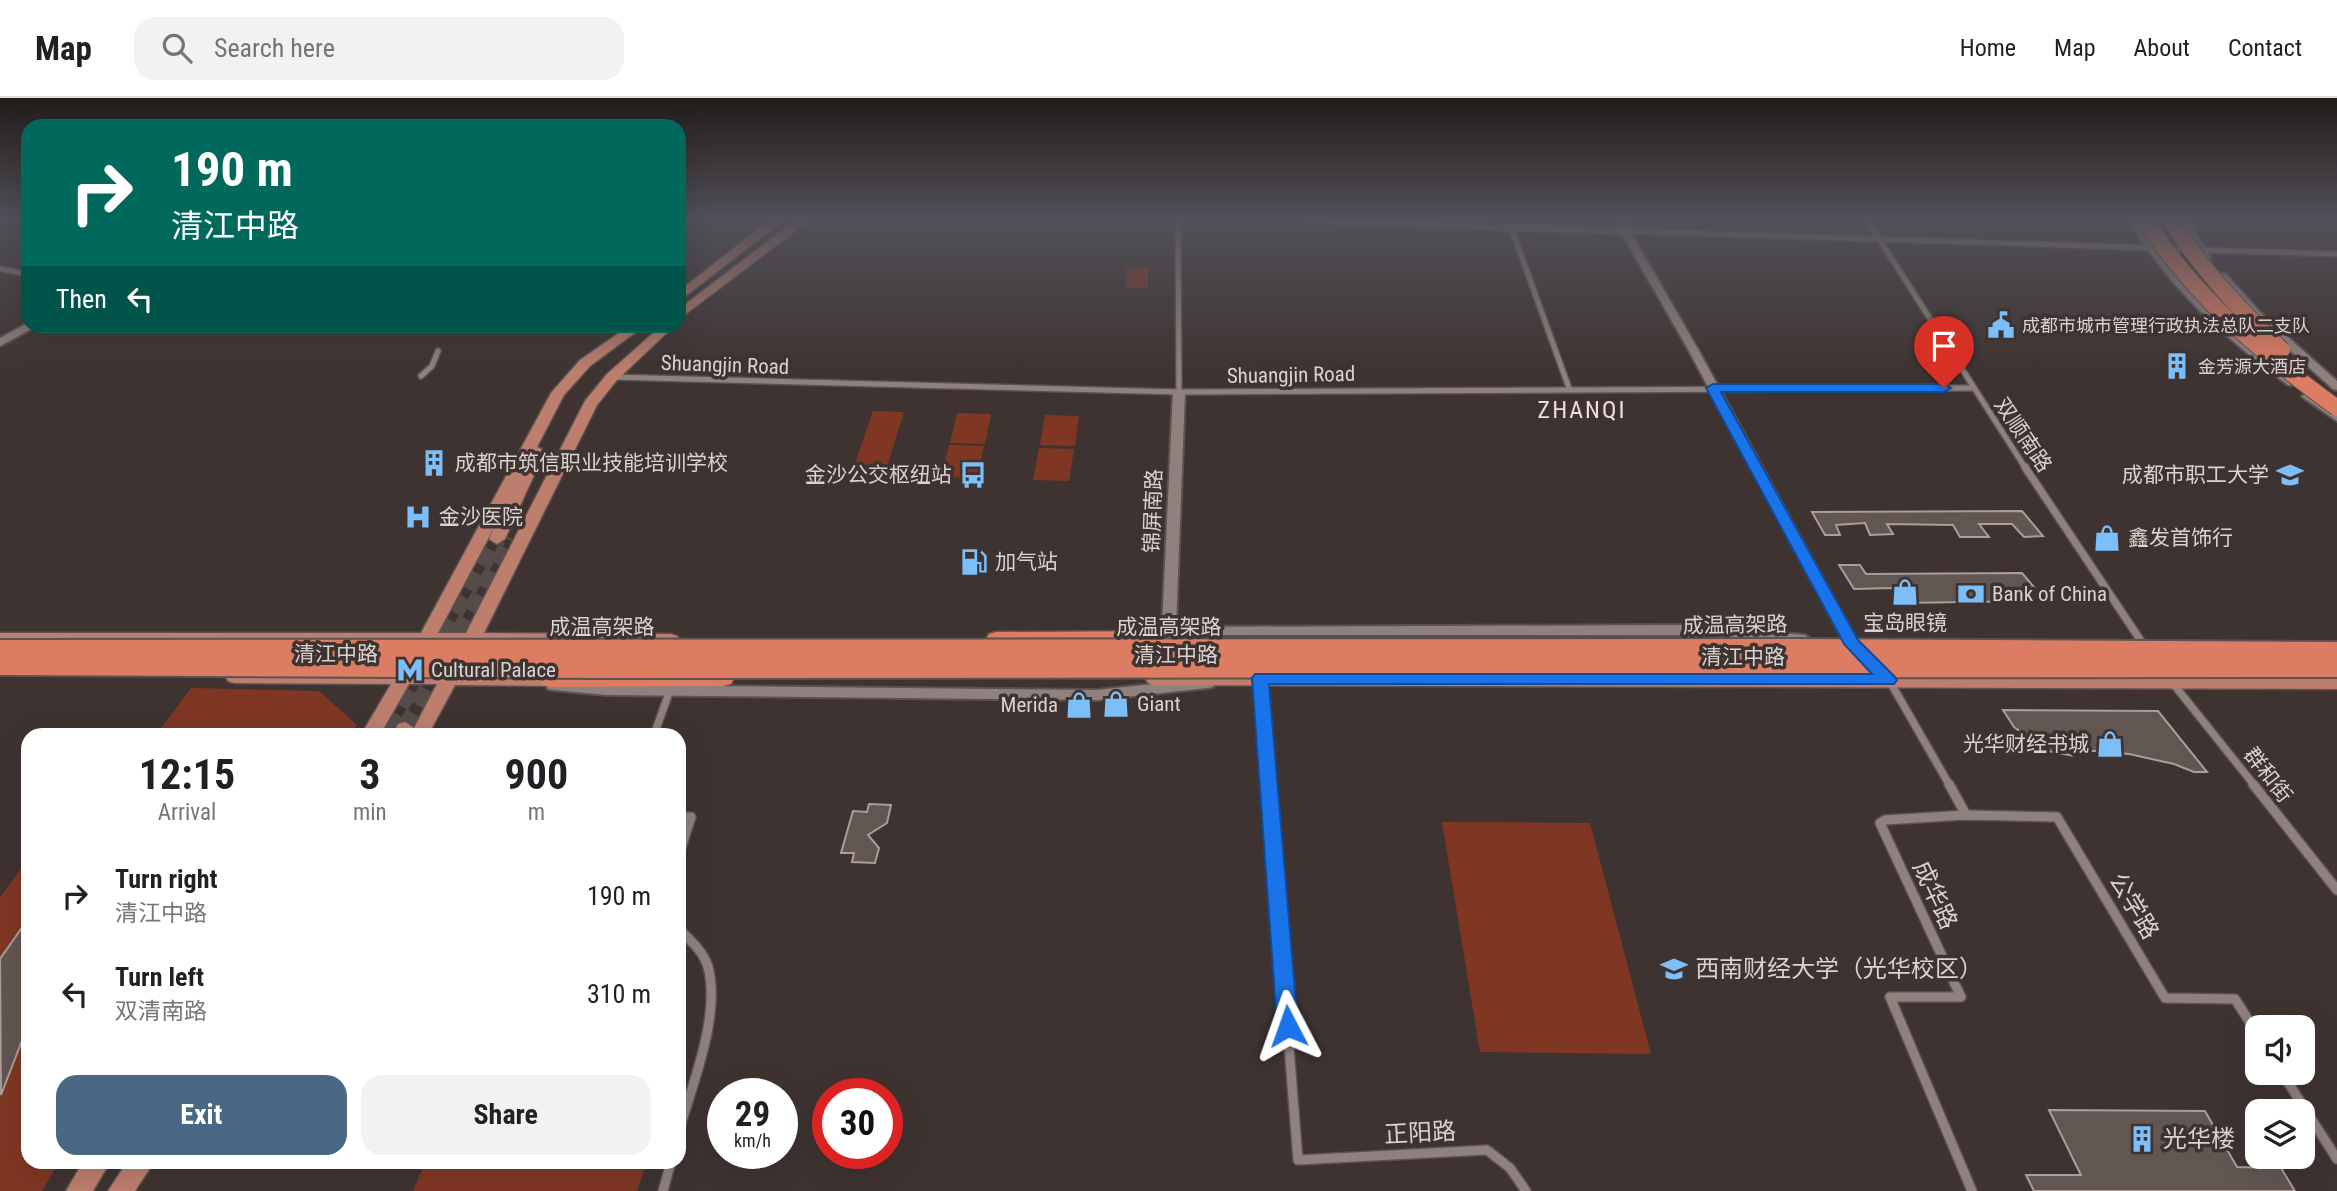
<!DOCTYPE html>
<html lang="en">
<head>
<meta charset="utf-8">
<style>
	body { margin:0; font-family:"Roboto Condensed","Noto Sans SC",sans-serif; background:#f2f2f2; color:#202124; height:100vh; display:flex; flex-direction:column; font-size:26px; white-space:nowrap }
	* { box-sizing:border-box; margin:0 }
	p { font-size:23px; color:#757577 }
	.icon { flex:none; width:38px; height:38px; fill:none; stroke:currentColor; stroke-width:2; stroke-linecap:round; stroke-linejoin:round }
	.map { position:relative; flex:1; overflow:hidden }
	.panel { position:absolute; left:21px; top:630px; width:665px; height:441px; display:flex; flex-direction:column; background:#fff; border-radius:21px; box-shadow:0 7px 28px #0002 }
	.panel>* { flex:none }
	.banner { position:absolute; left:21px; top:21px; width:665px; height:214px; border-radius:21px; box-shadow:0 7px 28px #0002; background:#00695c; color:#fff; overflow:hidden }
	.fabs { position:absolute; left:2245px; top:917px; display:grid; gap:14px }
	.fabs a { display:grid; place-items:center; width:70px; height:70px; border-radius:14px; background:#fff; box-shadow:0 7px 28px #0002; font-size:35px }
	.speed { position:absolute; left:707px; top:980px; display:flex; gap:14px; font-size:35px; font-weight:700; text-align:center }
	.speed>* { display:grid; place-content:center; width:91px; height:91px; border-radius:50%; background:#fff; box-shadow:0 7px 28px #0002; line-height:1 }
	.speed small { font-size:18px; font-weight:400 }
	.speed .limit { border:10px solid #d22; background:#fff; color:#111 }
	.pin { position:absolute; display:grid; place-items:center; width:60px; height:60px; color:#fff; margin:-72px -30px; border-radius:50% 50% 50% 0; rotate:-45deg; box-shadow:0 0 7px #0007 }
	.pin .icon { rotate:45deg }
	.me { position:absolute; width:77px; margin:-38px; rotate:356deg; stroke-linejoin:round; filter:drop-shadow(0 0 5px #0008) }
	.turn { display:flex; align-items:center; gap:24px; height:147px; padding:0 35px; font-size:32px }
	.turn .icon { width:91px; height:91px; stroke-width:2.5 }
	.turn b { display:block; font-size:49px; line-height:60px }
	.then { display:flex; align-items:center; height:66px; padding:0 35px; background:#0003; gap:14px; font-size:26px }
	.eta { display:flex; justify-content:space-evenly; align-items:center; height:119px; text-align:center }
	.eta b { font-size:42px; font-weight:700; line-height:49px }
	.action { display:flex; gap:14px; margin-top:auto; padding:14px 35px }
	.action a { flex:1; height:80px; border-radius:21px; background:#496883; color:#fff; font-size:28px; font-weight:700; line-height:80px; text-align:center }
	.action a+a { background:#f2f2f2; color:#202124 }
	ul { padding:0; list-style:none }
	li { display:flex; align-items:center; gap:21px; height:98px; padding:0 35px }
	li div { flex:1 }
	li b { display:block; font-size:26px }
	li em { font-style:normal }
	header { display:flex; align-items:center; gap:42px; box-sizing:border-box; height:98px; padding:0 35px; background:#fff; border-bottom:2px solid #e0e0e0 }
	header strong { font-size:33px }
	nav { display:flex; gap:38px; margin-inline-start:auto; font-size:24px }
	.search { width:490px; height:63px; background:#f2f2f2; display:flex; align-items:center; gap:18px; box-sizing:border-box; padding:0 24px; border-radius:21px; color:#757577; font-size:26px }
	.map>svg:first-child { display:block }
</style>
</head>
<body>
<header>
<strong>Map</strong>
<div class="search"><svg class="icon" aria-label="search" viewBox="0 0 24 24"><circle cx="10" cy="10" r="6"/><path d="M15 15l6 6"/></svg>Search here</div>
<nav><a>Home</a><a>Map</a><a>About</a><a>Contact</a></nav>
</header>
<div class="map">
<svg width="2337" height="1093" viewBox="0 0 2337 1093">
	<rect width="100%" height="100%" fill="#3e3330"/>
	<g fill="#7f3724">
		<path d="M 1127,169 L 1148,169 L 1148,190 L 1126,190 Z"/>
		<path d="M 873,313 L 904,314 L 884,378 L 851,377 Z"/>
		<path d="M 957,315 L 991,316 L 985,346 L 950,345 Z"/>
		<path d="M 1045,317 L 1079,318 L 1075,348 L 1040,347 Z"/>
		<path d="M 949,347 L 984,348 L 977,380 L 941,379 Z"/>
		<path d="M 1039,350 L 1074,351 L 1069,383 L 1033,382 Z"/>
		<path d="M 191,590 L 319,593 L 357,627 L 351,637 L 156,637 Z"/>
		<path d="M 1442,724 L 1590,725 L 1651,956 L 1480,954 Z"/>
		<path d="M 28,761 L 28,1064 L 59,1064 L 42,1093 L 0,1093 L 0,799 Z"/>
		<path d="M 425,1064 L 647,1064 L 637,1093 L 413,1093 Z"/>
	</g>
	<g fill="#625652" stroke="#ab9d99" stroke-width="2">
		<path d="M 2022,413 L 2043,438 L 2024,439 L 2012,426 L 1979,426 L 1989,439 L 1960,439 L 1953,427 L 1887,426 L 1893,436 L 1870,437 L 1865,425 L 1836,427 L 1840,437 L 1825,437 L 1812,414 Z"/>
		<path d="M 1839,467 L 1860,467 L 1866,476 L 2022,475 L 2034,489 L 2022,490 L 2033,503 L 1902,505 L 1892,490 L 1854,491 Z"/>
		<path d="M 2003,612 L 2158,613 L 2207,674 L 2194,674 L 2174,666 L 2129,656 L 2082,652 L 2074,658 L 2048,653 L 2014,629 Z"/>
		<path d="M 869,706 L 891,707 L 887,725 L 868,737 L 879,750 L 875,765 L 852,764 L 854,755 L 841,755 L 853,713 L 867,714 Z"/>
		<path d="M 28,821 L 28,927 L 1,997 L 0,861 Z"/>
		<path d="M 2049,1012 L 2205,1013 L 2237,1069 L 2281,1070 L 2295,1093 L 2034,1093 L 2026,1077 L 2081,1077 Z"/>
	</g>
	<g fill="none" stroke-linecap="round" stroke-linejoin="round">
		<g stroke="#554b48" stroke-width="18" stroke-dasharray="18 9" stroke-linecap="butt">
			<path d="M 387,631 L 497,441"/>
			<path d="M 405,631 L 512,441"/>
		</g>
		<defs>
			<g id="street-far2">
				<path d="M 1178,122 L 1179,294"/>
				<path d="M 1867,122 L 2026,371"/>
				<path d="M 1511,129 L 1569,290"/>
				<path d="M 1625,133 L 2156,150"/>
				<path d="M 2167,151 L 2337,156"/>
				<path d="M 0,171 L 28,176"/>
				<path d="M 421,278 L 432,268 L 438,253"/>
				<path d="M 612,279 L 1179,294 L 1972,290"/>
			</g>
			<g id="street-far1">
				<path d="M 2025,369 L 2145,549"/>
				<path d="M 1260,580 L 1269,688"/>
				<path d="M 1889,582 L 1950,688"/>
				<path d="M 2171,583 L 2255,688"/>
				<path d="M 654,637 L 670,592"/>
			</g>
			<g id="street">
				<path d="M 1268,686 L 1298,1062 L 1487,1052 L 1510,1070 L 1526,1093"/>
				<path d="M 1949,686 L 1966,717"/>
				<path d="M 2253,686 L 2337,792"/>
				<path d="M 679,719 L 691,719 L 679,756"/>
				<path d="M 679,831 C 690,842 704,854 708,869 C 721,917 692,987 679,1033"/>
				<path d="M 2282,975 L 2337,1061"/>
				<path d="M 663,1093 L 671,1064"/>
				<path d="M 1972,1093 L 1890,899 L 1961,899 L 1880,725 L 1885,722 L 1966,717 L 2057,719 L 2165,900 L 2235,901 L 2258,937"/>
			</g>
			<g id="secondary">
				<path d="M 1303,122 L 1401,122 L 1620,130 L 1619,122 L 1629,122 L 1630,133 L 1699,253 L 1857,543 L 1867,554 L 1865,558 L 1855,558 L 1847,550 L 1689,253 L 1622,136 L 1307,125 Z"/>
				<path d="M 2129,122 L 2138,122 C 2177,189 2235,236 2296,283 L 2296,287 L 2288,287 C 2226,240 2168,191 2129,122 Z"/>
				<path d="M 2180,122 L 2189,122 L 2211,160 L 2209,162 L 2203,162 Z"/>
				<path d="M 2222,175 L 2226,176 L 2261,215 L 2337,283 L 2337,292 L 2333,291 L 2253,219 L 2218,180 L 2217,178 Z"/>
				<path d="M 28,225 L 28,228 L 34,228 L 33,230 L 0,248 L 0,240 Z"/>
				<path d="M 1179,291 L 1185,294 L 1176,529 L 1683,527 L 1805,537 L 1812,542 L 1805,547 L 1683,537 L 1142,537 L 1140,534 L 1142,531 L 1162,529 L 1173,294 Z"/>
				<path d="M 2308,295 L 2337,314 L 2337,323 L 2304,300 L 2302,298 Z"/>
				<path d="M 1208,580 L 1213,581 L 1215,585 L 1213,589 L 1208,590 L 1097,602 L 607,597 L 553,592 L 548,591 L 546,587 L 548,583 L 553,582 L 607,587 L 1097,592 Z"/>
			</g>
			<g id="primary">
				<path d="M 770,122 L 784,122 L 679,203 L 679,193 Z"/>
				<path d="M 796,122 L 810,122 L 679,221 L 679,211 Z"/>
				<path d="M 629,228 L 644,228 L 590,268 L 564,297 L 537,349 L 545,353 L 505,441 L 497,446 L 489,441 L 496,426 L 438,535 L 466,535 L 585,303 L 607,276 L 661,228 L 674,228 L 617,282 L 597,307 L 484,535 L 671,536 L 677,538 L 680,542 L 677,546 L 477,548 L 474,552 L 462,552 L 459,548 L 432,548 L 429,552 L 417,552 L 414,548 L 0,547 L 0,535 L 421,535 L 551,295 L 580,262 Z"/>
				<path d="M 408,565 L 414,567 L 416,573 L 444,573 L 448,567 L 460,567 L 462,573 L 563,574 L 569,576 L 572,581 L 569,586 L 563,588 L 455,587 L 428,637 L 393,637 L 398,626 L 405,624 L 414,630 L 437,586 L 409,586 L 380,637 L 361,637 L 391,586 L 234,585 L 228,583 L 225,578 L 228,573 L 234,571 L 398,573 L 402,567 Z"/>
				<path d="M 1154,573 L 2337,577 L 2337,591 L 1154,587 L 1148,585 L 1145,580 L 1148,575 Z"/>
				<path d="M 83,1064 L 110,1064 L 93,1093 L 66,1093 Z"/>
				<path d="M 127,1064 L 154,1064 L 135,1093 L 108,1093 Z"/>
			</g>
			<g id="highway">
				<path d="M 1162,533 L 1169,535 L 1172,540 L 1169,545 L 1162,547 L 996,548 L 989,546 L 986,541 L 989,536 L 996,534 Z"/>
				<path d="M 723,572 L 731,574 L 734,580 L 731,586 L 723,588 L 550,589 L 542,587 L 539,581 L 542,575 L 550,573 Z"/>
			</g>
		</defs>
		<use href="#street-far2" stroke="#5b514f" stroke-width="8"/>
		<use href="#street-far1" stroke="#5b514f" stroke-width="10"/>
		<use href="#street" stroke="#5b514f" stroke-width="12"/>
		<use href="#secondary" stroke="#5b514f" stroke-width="4"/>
		<use href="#primary" stroke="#5b514f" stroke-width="3"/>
		<use href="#highway" stroke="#5b514f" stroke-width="3"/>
		<use href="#street-far2" stroke="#8f827e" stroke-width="5"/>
		<use href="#street-far1" stroke="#8f827e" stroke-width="7"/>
		<use href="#street" stroke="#8f827e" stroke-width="9"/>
		<use href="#secondary" fill="#8f827e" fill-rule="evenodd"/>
		<use href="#primary" fill="#bd7e6e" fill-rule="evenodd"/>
		<use href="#highway" fill="#dc7c63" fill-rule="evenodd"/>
		<defs>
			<g id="highway-bridge-far1">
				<path d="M 2145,122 C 2195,200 2263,256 2337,310"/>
				<path d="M 2171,122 C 2201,171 2240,212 2282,252"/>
			</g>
			<g id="highway-bridge">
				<path d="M 0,552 L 1795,551 L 2337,554"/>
				<path d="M 0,567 L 602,570 L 2337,569"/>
			</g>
		</defs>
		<use href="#highway-bridge-far1" stroke="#5b514f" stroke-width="18" stroke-linecap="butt"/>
		<use href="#highway-bridge" stroke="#5b514f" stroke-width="24" stroke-linecap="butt"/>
		<use href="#highway-bridge-far1" stroke="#dc7c63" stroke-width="16"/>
		<use href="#highway-bridge" stroke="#dc7c63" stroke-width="20"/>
	</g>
	<linearGradient id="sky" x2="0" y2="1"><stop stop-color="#221c1a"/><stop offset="0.44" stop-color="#525059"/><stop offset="1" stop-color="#525059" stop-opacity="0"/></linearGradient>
	<rect width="2337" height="275" fill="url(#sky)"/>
	<path fill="#1a73e8" stroke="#114b97" stroke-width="2" d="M 1713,286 L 1944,286 L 1951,290 L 1944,294 L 1721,294 L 1858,542 L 1894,578 L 1897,582 L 1894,586 L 1269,586 L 1298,928 L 1295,935 L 1288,938 L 1280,935 L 1277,928 L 1252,580 L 1255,576 L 1872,576 L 1844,546 L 1706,290 Z"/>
	<defs>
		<symbol id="civic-bare" viewBox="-9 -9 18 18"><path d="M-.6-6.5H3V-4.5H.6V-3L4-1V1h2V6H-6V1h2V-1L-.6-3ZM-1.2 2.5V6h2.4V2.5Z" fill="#7bbef8" stroke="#3e3330" stroke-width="2.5" paint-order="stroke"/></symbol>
		<symbol id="building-bare" viewBox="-9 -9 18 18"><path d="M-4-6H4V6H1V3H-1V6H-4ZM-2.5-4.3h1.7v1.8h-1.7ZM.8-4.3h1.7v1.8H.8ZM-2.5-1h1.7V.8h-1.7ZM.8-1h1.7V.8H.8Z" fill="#7bbef8" stroke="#3e3330" stroke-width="2.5" paint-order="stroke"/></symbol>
		<symbol id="bus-bare" viewBox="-9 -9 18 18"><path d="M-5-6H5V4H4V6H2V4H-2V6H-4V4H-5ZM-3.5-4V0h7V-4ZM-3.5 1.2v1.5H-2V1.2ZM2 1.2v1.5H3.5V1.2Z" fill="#7bbef8" stroke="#3e3330" stroke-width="2.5" paint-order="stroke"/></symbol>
		<symbol id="university-bare" viewBox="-9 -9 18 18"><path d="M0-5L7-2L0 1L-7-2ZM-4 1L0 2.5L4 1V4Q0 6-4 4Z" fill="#7bbef8" stroke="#3e3330" stroke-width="2.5" paint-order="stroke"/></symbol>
		<symbol id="hospital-bare" viewBox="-9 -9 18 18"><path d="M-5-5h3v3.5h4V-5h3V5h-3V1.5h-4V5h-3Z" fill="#7bbef8" stroke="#3e3330" stroke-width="2.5" paint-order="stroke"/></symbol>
		<symbol id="shop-bare" viewBox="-9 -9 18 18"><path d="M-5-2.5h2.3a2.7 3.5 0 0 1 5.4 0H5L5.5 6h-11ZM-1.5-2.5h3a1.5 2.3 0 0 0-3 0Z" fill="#7bbef8" stroke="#3e3330" stroke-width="2.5" paint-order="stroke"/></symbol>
		<symbol id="fuel-bare" viewBox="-9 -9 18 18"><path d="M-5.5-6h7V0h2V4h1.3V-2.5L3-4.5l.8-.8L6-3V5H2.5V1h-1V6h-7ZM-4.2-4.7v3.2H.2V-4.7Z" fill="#7bbef8" stroke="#3e3330" stroke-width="2.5" paint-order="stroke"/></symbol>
		<symbol id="bank-bare" viewBox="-9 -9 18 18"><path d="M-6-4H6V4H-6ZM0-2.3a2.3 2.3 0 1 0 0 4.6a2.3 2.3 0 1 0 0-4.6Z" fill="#7bbef8" stroke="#3e3330" stroke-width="2.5" paint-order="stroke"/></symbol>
		<symbol id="metro-bare" viewBox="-9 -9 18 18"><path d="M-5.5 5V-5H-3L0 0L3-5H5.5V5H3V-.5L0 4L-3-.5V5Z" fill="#7bbef8" stroke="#3e3330" stroke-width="2.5" paint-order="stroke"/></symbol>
	</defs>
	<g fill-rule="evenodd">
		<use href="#civic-bare" x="1982" y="208" width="38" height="38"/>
		<use href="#building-bare" x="2158" y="249" width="38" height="38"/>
		<use href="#building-bare" x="415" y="346" width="38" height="38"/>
		<use href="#bus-bare" x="954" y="358" width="38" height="38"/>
		<use href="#university-bare" x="2271" y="358" width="38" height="38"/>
		<use href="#hospital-bare" x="399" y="400" width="38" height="38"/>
		<use href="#shop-bare" x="2088" y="421" width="38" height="38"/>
		<use href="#fuel-bare" x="955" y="445" width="38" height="38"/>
		<use href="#shop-bare" x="1886" y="475" width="38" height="38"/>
		<use href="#bank-bare" x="1952" y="477" width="38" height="38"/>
		<use href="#metro-bare" x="391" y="553" width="38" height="38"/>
		<use href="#shop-bare" x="1097" y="587" width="38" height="38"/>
		<use href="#shop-bare" x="1060" y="588" width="38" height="38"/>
		<use href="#shop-bare" x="2091" y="627" width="38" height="38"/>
		<use href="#university-bare" x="1655" y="852" width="38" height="38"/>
		<use href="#building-bare" x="2123" y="1022" width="38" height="38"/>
	</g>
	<g text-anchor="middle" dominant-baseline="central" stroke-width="7" stroke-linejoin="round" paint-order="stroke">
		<g font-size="18" fill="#d9d2d0" stroke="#3e3330" text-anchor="start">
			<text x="2022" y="227">成都市城市管理行政执法总队二支队</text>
			<text x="2198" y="268">金芳源大酒店</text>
		</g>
		<g font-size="21" fill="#d9d2d0" stroke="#3e3330">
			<text transform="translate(725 267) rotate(2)">Shuangjin Road</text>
			<text transform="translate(1291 277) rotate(-1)">Shuangjin Road</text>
			<text transform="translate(2023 337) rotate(56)">双顺南路</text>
			<text transform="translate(1153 413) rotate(-88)">锦屏南路</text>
			<text transform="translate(1735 527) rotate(-1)">成温高架路</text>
			<text x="602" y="529">成温高架路</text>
			<text x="1169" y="529">成温高架路</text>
			<text x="336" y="556">清江中路</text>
			<text x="1176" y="557">清江中路</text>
			<text x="1743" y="559">清江中路</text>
			<text transform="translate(2268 677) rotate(52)">群和街</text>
		</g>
		<g font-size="21" fill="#d9d2d0" stroke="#3e3330" text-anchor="start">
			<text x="455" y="365">成都市筑信职业技能培训学校</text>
			<text x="952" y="377" text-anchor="end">金沙公交枢纽站</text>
			<text x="2269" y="377" text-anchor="end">成都市职工大学</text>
			<text x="439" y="419">金沙医院</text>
			<text x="2128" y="440">鑫发首饰行</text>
			<text x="995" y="464">加气站</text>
			<text x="1992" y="496">Bank of China</text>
			<text x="1905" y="525" text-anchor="middle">宝岛眼镜</text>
			<text x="431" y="572">Cultural Palace</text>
			<text x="1137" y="606">Giant</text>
			<text x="1058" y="607" text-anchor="end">Merida</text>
			<text x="2089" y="646" text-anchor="end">光华财经书城</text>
		</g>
		<g font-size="24" letter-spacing="2" fill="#eddeda" stroke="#3e3330">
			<text x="1582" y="312">ZHANQI</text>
		</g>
		<g font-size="24" fill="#d9d2d0" stroke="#3e3330">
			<text transform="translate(1935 797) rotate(65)">成华路</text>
			<text transform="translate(2134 808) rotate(59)">公学路</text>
			<text transform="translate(1420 1035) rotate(-3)">正阳路</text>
		</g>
		<g font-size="24" fill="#d9d2d0" stroke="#3e3330" text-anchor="start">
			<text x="1695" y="871">西南财经大学（光华校区）</text>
			<text x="2163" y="1041">光华楼</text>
		</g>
	</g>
</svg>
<div class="fabs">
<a><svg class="icon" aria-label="sound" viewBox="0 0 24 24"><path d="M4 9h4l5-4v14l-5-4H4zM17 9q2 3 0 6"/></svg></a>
<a><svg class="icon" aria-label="layers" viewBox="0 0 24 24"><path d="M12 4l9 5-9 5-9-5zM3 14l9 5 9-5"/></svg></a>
</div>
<div class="speed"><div>29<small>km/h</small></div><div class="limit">30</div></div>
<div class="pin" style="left:1944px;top:290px;background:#d93025"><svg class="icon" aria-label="arrive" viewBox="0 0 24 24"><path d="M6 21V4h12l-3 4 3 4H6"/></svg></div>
<svg class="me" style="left:1288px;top:928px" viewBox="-20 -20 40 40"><path d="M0-17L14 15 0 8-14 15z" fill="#1a73e8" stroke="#fff" stroke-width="4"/></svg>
<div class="banner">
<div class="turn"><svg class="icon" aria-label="right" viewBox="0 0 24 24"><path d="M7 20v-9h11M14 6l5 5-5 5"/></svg><div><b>190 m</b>清江中路</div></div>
<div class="then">Then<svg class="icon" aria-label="left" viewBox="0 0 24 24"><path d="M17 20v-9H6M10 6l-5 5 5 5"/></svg></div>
</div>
<section class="panel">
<div class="eta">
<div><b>12:15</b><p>Arrival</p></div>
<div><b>3</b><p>min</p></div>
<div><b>900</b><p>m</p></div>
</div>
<ul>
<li><svg class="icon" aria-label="right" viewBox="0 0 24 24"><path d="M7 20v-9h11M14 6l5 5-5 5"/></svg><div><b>Turn right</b><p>清江中路</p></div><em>190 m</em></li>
<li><svg class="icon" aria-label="left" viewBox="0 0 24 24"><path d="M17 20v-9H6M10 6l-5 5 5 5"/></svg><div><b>Turn left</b><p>双清南路</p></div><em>310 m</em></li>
</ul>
<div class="action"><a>Exit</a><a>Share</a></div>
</section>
</div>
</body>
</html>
